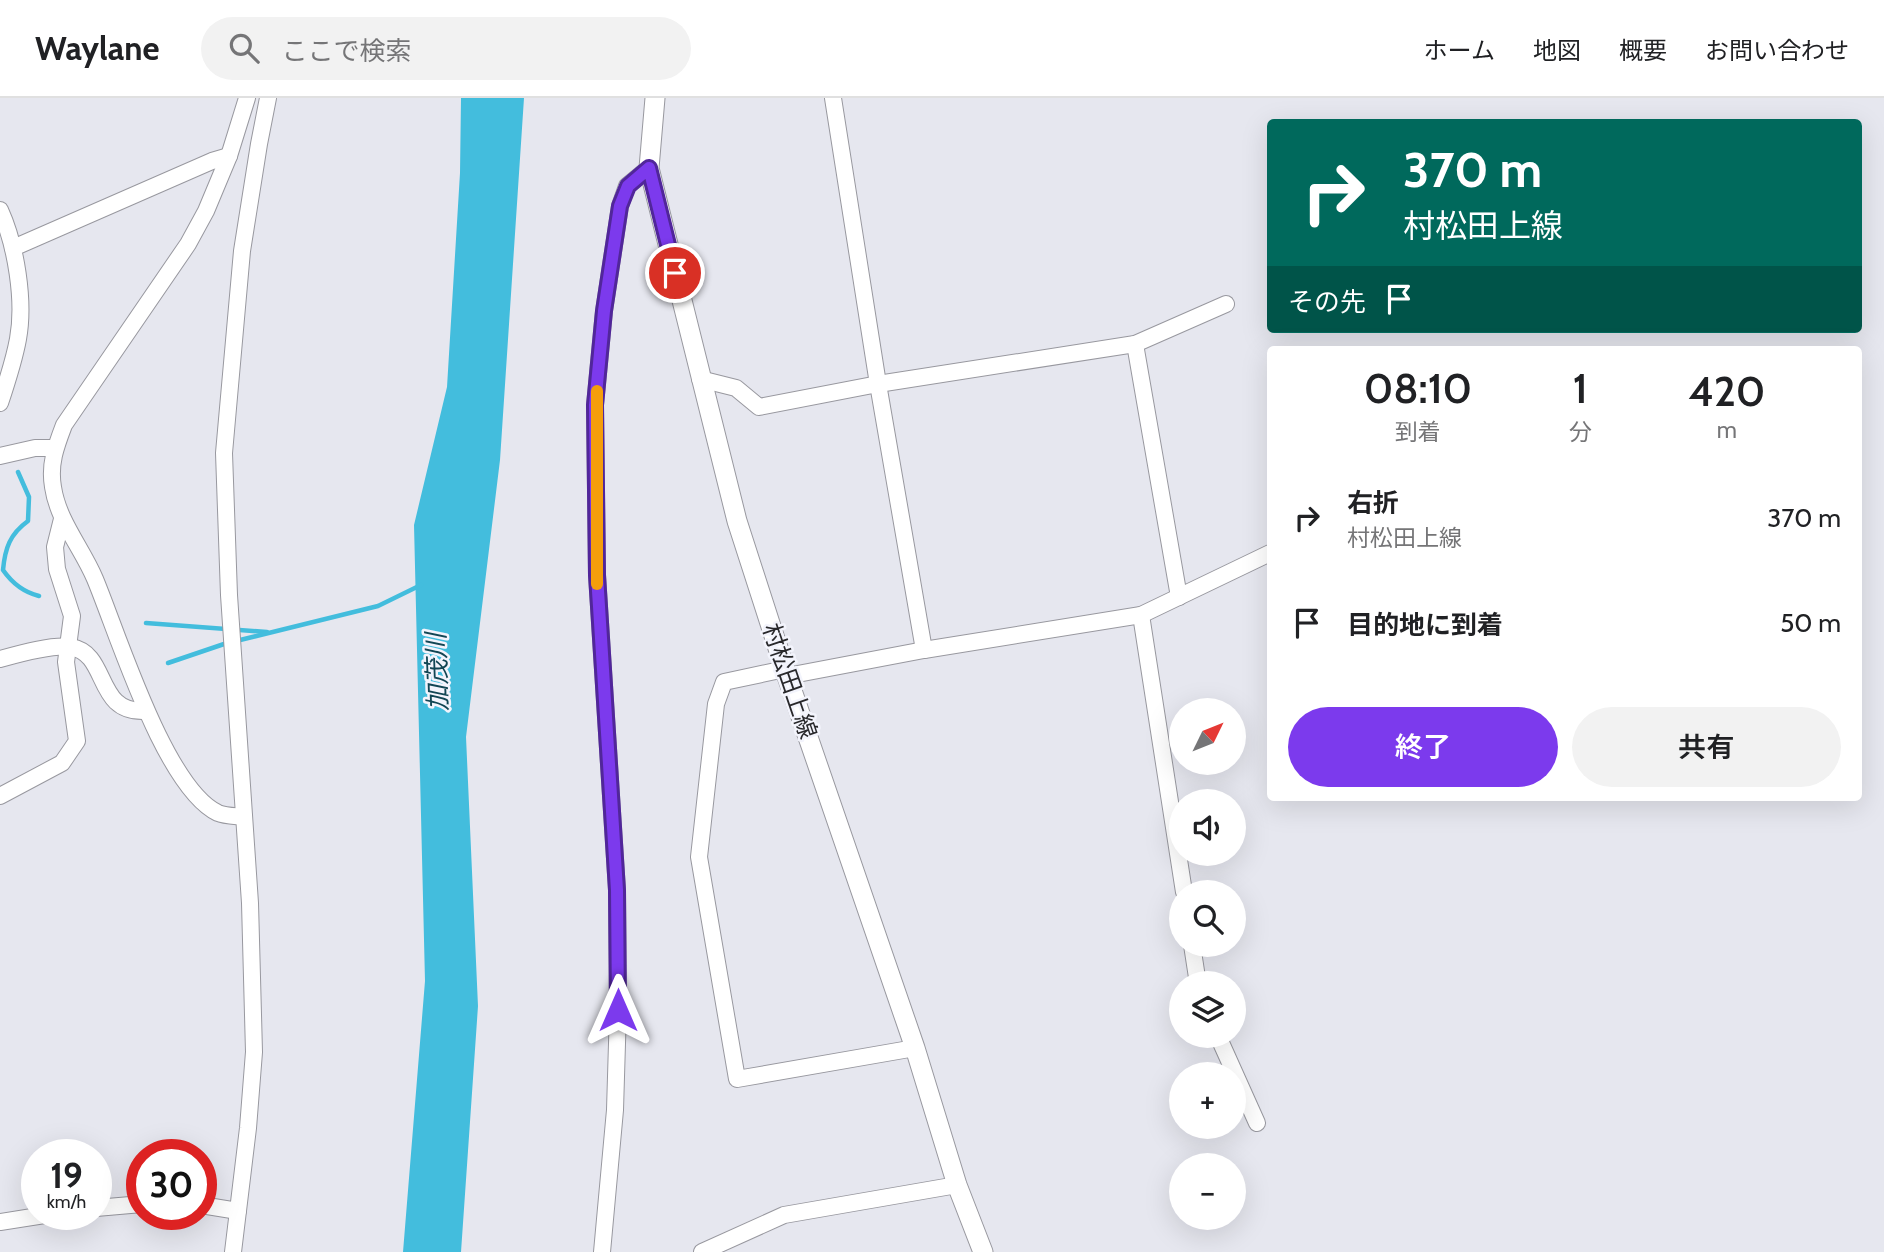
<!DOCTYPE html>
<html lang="ja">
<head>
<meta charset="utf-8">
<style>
	body { margin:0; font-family:Cabin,"Noto Sans JP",sans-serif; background:#f2f2f2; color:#202124; height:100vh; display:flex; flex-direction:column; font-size:26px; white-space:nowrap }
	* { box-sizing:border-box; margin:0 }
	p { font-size:23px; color:#757577 }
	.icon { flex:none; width:38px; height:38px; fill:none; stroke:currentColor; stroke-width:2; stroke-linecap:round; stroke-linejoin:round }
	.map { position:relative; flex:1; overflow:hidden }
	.panel { position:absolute; left:1267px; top:248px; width:595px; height:455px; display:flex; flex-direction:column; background:#fff; border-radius:7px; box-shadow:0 7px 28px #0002 }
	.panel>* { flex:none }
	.guide { position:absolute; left:1267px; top:21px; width:595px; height:214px; border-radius:7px; box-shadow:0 7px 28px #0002; background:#00695c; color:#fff; overflow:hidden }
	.needle { width:46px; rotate:47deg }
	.buttons { position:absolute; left:1169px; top:600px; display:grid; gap:14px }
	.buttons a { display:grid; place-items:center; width:77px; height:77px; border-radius:50%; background:#fff; box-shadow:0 7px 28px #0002; font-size:35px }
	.speed { position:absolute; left:21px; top:1041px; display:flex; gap:14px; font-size:35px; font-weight:700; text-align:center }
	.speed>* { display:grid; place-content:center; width:91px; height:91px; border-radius:50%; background:#fff; box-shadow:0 7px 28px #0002; line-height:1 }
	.speed small { font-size:18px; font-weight:400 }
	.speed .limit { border:10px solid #d22; background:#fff; color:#111 }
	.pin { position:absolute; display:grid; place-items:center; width:60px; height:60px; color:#fff; margin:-30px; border:4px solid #fff; border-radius:50%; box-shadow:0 2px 7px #0007 }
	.me { position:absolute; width:77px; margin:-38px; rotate:0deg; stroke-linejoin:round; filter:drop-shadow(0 0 5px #0008) }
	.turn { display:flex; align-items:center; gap:24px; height:147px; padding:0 21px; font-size:32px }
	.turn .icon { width:91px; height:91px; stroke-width:2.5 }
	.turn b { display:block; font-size:49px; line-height:60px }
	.then { display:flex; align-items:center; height:66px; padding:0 21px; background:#0003; gap:14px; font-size:26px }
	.eta { display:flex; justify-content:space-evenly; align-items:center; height:119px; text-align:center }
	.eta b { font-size:42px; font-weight:600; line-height:49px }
	.primary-button { display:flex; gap:14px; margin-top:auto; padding:14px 21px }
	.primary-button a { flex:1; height:80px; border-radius:42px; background:#7c3aed; color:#fff; font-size:28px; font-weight:600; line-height:80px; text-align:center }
	.primary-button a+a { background:#f2f2f2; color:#202124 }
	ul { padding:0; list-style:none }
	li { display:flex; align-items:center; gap:21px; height:105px; padding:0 21px }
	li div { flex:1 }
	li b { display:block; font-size:26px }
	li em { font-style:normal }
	header { display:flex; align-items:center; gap:42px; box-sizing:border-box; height:98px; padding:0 35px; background:#fff; border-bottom:2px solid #e0e0e0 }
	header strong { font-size:33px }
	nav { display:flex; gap:38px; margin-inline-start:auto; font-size:24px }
	.search { width:490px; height:63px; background:#f2f2f2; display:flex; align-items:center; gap:18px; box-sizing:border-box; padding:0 24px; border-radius:38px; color:#757577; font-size:26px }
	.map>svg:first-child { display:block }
</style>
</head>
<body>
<header>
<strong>Waylane</strong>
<div class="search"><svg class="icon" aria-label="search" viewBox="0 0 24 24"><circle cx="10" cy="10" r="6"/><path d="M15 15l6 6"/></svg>ここで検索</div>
<nav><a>ホーム</a><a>地図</a><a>概要</a><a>お問い合わせ</a></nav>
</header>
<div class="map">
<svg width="1884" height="1154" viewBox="0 0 1884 1154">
	<rect width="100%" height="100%" fill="#e6e7ef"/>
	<path fill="#43bddd" d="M 461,0 L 524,0 L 500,362 L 466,639 L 478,908 L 461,1154 L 403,1154 L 425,883 L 414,427 L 447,289 L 460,75 Z"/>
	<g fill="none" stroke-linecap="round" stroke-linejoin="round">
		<g stroke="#43bddd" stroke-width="4.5">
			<path d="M 18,374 L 29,399 L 28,423 C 10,436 5,450 3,472 C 12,485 23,494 39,498"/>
			<path d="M 146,525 L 267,534"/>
			<path d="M 236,543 L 378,508 L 421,487"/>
			<path d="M 168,565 L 227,545"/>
		</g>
		<defs>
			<g id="minor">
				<path d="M 833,0 L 878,286 L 924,552"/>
				<path d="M 0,112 C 16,147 25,203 18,241 C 14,263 7,284 0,305"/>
				<path d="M 13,150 L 212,63 L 229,58"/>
				<path d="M 1135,246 L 1179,499"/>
				<path d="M 700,281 L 736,290 L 759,309 L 878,286 L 1135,246 L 1226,206"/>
				<path d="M 0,358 L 35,350 L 55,350"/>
				<path d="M 1141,517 L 1184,794"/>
				<path d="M 0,561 C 18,556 53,546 71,549 C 110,556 94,616 146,613"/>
				<path d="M 785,571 L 724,584 L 716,606 L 699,759 L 737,981 L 915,950"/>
				<path d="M 787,578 L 924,552 L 1141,517 L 1270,455"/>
				<path d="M 0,698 L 62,665 L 77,643 L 66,564 L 72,518 L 57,471 L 55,449 L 62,421"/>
				<path d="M 244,719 C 236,718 225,718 218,715 C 165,690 118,536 95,481 C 82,450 58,423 53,389 C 49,366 56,348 64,327 L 188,146 L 206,113 L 229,58 L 247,0"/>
				<path d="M 1192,847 L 1198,886"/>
				<path d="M 1218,938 L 1257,1025"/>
				<path d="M 201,1107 L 238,1113"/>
				<path d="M 96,1110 L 142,1106"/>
				<path d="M 0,1124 L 51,1116"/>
				<path d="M 233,1154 L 248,1030 L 254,954 L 250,805 L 229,497 L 224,355 L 242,153 L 259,46 L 268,0"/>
				<path d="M 602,1154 L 615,1012 L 618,912 L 617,792 L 597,477 L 595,307 L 604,213 L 620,108 L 627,88 L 649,70"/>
				<path d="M 702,1154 L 784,1117 L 957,1087"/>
			</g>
			<path id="major" d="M 655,0 L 649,70 L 737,423 L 787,578 L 915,950 L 957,1087 L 983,1154"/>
		</defs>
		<use href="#minor" stroke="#98989f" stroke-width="18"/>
		<use href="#major" stroke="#98989f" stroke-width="21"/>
		<use href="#minor" stroke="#fff" stroke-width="16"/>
		<use href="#major" stroke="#fff" stroke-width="19"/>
	</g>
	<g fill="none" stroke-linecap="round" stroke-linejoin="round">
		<defs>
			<path id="route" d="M 618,912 L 617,792 L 597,477 L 595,307 L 604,213 L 620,108 L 628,88 L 649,70 L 675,175"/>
		</defs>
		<use href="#route" stroke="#51269a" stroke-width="18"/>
		<use href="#route" stroke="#7c3aed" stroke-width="12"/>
		<path stroke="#f59e0b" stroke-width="12" d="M 597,293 L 597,486"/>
	</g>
	<g text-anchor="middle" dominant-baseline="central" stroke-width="5" stroke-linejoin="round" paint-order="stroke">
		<g font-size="24" fill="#28282b" stroke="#f3f4fc">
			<text transform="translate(790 583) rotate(71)">村松田上線</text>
		</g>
		<g font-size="26" font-style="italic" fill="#124654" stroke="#f3f4fc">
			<text transform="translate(437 574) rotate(-92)">加茂川</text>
		</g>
	</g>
</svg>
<div class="buttons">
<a><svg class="needle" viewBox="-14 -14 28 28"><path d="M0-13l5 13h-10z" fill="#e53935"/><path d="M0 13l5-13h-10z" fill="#757577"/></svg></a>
<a><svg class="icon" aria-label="sound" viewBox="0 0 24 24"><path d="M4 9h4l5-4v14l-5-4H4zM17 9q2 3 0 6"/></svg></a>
<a><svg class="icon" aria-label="search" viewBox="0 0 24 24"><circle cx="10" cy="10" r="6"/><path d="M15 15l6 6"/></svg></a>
<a><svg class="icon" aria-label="layers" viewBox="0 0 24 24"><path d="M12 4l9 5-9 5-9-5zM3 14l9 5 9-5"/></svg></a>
<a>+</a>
<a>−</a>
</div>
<div class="speed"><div>19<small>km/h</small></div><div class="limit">30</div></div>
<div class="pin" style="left:675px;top:175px;background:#d93025"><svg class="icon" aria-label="arrive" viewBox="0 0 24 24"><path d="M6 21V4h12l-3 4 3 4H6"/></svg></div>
<svg class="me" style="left:618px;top:912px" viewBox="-20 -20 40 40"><path d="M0-17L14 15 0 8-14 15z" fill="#7c3aed" stroke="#fff" stroke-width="4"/></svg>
<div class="guide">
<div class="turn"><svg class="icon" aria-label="right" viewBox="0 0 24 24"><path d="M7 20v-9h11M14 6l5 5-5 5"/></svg><div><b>370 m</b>村松田上線</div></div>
<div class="then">その先<svg class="icon" aria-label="arrive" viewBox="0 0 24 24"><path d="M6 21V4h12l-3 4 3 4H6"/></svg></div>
</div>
<section class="panel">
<div class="eta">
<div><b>08:10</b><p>到着</p></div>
<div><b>1</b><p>分</p></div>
<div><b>420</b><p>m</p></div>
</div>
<ul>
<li><svg class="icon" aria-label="right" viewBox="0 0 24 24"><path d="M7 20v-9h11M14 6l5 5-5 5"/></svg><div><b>右折</b><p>村松田上線</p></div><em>370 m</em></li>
<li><svg class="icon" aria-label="arrive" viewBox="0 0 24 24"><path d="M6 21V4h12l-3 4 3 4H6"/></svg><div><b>目的地に到着</b></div><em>50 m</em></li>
</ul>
<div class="primary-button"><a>終了</a><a>共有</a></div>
</section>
</div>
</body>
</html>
